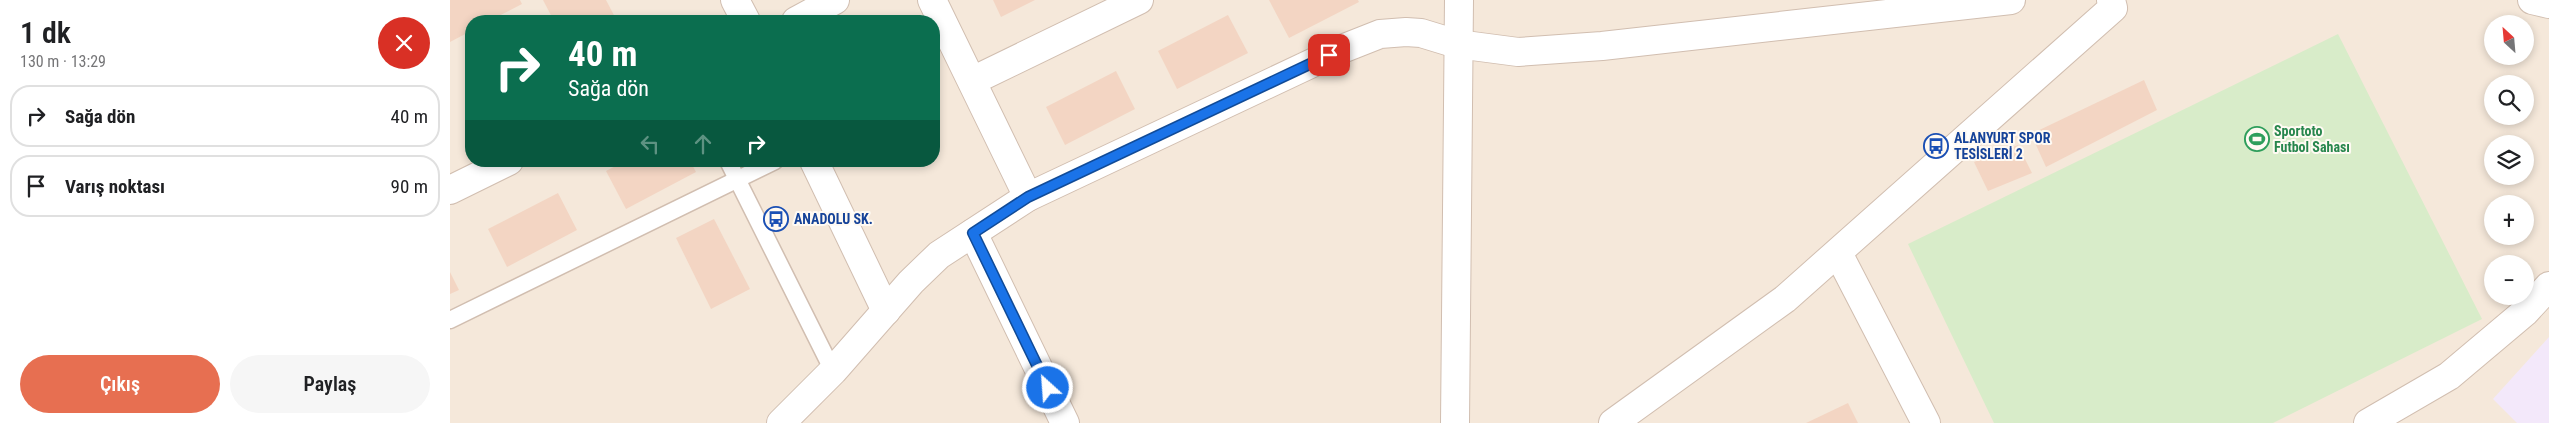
<!DOCTYPE html>
<html lang="tr">
<head>
<meta charset="utf-8">
<style>
	body { margin:0; font-family:"Roboto Condensed",sans-serif; background:#f6f6f6; color:#202124; height:100vh; display:flex; flex-direction:column; font-size:19px; white-space:nowrap }
	* { box-sizing:border-box; margin:0 }
	p { font-size:16px; color:#757577 }
	.icon { flex:none; width:28px; height:28px; fill:none; stroke:currentColor; stroke-width:2; stroke-linecap:round; stroke-linejoin:round }
	.map { position:relative; flex:1; overflow:hidden }
	.details { display:flex; flex-direction:column; background:#fff; width:450px }
	.details>* { flex:none }
	.top-card { position:absolute; left:15px; top:15px; width:475px; height:152px; border-radius:20px; box-shadow:0 2px 8px #0003; background:#0b6e4f; color:#fff; overflow:hidden }
	.needle { width:32px; rotate:334deg }
	.fabs { position:absolute; left:2034px; top:15px; display:grid; gap:10px }
	.fabs a { display:grid; place-items:center; width:50px; height:50px; border-radius:50%; background:#fff; box-shadow:0 2px 8px #0003; font-size:25px }
	.pin { position:absolute; display:grid; place-items:center; width:42px; height:42px; color:#fff; margin:-21px; border-radius:10px; box-shadow:0 2px 8px #0006 }
	.me { position:absolute; width:55px; margin:-28px; rotate:334deg; stroke-linejoin:round; filter:drop-shadow(0 0 4px #0008) }
	.turn { display:flex; align-items:center; gap:18px; height:105px; padding:0 20px; font-size:22px }
	.turn .icon { width:65px; height:65px; stroke-width:2.5 }
	.turn b { display:block; font-size:35px; line-height:42px }
	.lanes { display:flex; align-items:center; height:48px; padding:0 20px; background:#0003; justify-content:center; gap:25px; direction:ltr }
	.lanes .off { opacity:.35 }
	.round { display:grid; place-items:center; flex:none; width:52px; height:52px; border-radius:26px; background:#f6f6f6 }
	.headline { display:flex; align-items:center; justify-content:space-between; height:85px; padding:0 20px }
	h1 { font-size:30px; font-weight:600; line-height:38px }
	.action { display:flex; gap:10px; margin-top:auto; padding:10px 20px }
	.action a { flex:1; height:58px; border-radius:30px; background:#e76f51; color:#fff; font-size:20px; font-weight:600; line-height:58px; text-align:center }
	.action a+a { background:#f6f6f6; color:#202124 }
	ul { padding:0; list-style:none }
	li { display:flex; align-items:center; gap:15px; height:62px; margin:0 10px 8px; padding:0 10px; border:2px solid #e0e0e0; border-radius:20px }
	li div { flex:1 }
	li b { display:block; font-size:19px }
	li em { font-style:normal }
	main { display:flex; flex:1; min-height:0 }
	.map>svg:first-child { display:block }
</style>
</head>
<body>
<main>
<section class="details">
<div class="headline"><div><h1>1 dk</h1><p>130 m · 13:29</p></div><a class="round" style="background:#d93025;color:#fff"><svg class="icon" aria-label="close" viewBox="0 0 24 24"><path d="M6 6l12 12M18 6L6 18"/></svg></a></div>
<ul>
<li><svg class="icon" aria-label="right" viewBox="0 0 24 24"><path d="M7 20v-9h11M14 6l5 5-5 5"/></svg><div><b>Sağa dön</b></div><em>40 m</em></li>
<li><svg class="icon" aria-label="arrive" viewBox="0 0 24 24"><path d="M6 21V4h12l-3 4 3 4H6"/></svg><div><b>Varış noktası</b></div><em>90 m</em></li>
</ul>
<div class="action"><a>Çıkış</a><a>Paylaş</a></div>
</section>
<div class="map">
<svg width="2099" height="423" viewBox="0 0 2099 423">
	<rect width="100%" height="100%" fill="#fdf6ec"/>
	<path fill="#f5e8da" fill-rule="evenodd" d="M 0,0 L 2099,0 L 2099,423 L 0,423 ZM 21,21 L 484,21 L 484,161 L 21,161 ZM 2042,24 L 2075,24 L 2075,56 L 2042,56 ZM 2042,84 L 2075,84 L 2075,116 L 2042,116 ZM 2042,144 L 2075,144 L 2075,176 L 2042,176 ZM 2042,204 L 2075,204 L 2075,236 L 2042,236 ZM 2042,264 L 2075,264 L 2075,296 L 2042,296 Z"/>
	<path fill="#f3e8fa" d="M 2099,337 L 2099,423 L 2067,423 L 2043,399 Z"/>
	<path fill="#d8ecc9" d="M 1888,34 L 2032,319 L 1823,423 L 1544,423 L 1458,244 Z"/>
	<g fill="#f3d5c3">
		<path d="M 0,0 L 70,0 L 72,4 L 39,21 L 21,21 L 21,31 L 0,42 Z"/>
		<path d="M 93,0 L 156,0 L 167,21 L 104,21 Z"/>
		<path d="M 543,0 L 585,0 L 551,17 Z"/>
		<path d="M 819,0 L 908,0 L 909,2 L 839,38 Z"/>
		<path d="M 778,15 L 798,53 L 727,89 L 708,51 Z"/>
		<path d="M 666,71 L 685,109 L 615,145 L 596,107 Z"/>
		<path d="M 1694,80 L 1707,110 L 1596,167 L 1581,134 Z"/>
		<path d="M 1568,145 L 1582,173 L 1538,191 L 1524,162 Z"/>
		<path d="M 175,161 L 240,161 L 246,172 L 176,209 L 156,171 Z"/>
		<path d="M 108,193 L 127,230 L 57,267 L 38,229 Z"/>
		<path d="M 264,219 L 300,289 L 261,309 L 226,238 Z"/>
		<path d="M 0,272 L 9,290 L 0,294 Z"/>
		<path d="M 1398,403 L 1408,423 L 1356,423 Z"/>
	</g>
	<g fill="none" stroke-linecap="round" stroke-linejoin="round">
		<defs>
			<g id="service">
				<path d="M 278,161 L 383,371"/>
				<path d="M 0,320 L 325,161"/>
			</g>
			<g id="minor">
				<path d="M 285,0 L 296,21"/>
				<path d="M 482,0 L 578,197"/>
				<path d="M 2082,0 L 2099,4"/>
				<path d="M 346,21 L 385,0"/>
				<path d="M 522,81 L 689,0"/>
				<path d="M 364,161 L 436,311"/>
				<path d="M 0,190 L 59,161"/>
				<path d="M 523,233 L 615,423"/>
				<path d="M 1388,253 L 1476,423"/>
				<path d="M 331,423 L 383,371 L 461,282 L 489,255 L 578,197 L 892,49 L 930,34 L 956,32 L 971,33 L 1007,44 L 1068,52 L 1152,46 L 1561,0"/>
				<path d="M 1005,423 L 1009,0"/>
				<path d="M 1163,423 L 1335,299 L 1663,8 L 1661,0"/>
				<path d="M 1918,423 L 1999,376 L 2075,312 L 2099,286"/>
			</g>
		</defs>
		<use href="#service" stroke="#d1beb0" stroke-width="19"/>
		<use href="#minor" stroke="#d1beb0" stroke-width="30"/>
		<use href="#service" stroke="#fff" stroke-width="16"/>
		<use href="#minor" stroke="#fff" stroke-width="28"/>
	</g>
	<g fill="none" stroke-linecap="round" stroke-linejoin="round">
		<defs>
			<path id="route" d="M 598,388 L 523,233 L 578,197 L 879,55"/>
		</defs>
		<use href="#route" stroke="#114b97" stroke-width="12"/>
		<use href="#route" stroke="#1a73e8" stroke-width="9"/>
	</g>
	<defs>
		<symbol id="stadium-ring" viewBox="-11 -11 22 22"><circle r="9.5" fill="#fffaf3" stroke="#2e9e5b" stroke-width="1.5"/><path d="M0-5a6.5 5 0 1 0 0 10a6.5 5 0 1 0 0-10ZM-3.5-1.8h7v3.6h-7Z" fill="#2e9e5b"/></symbol>
		<symbol id="bus-ring" viewBox="-11 -11 22 22"><circle r="9.5" fill="#fffaf3" stroke="#1a4fb4" stroke-width="1.5"/><path d="M-5-6H5V4H4V6H2V4H-2V6H-4V4H-5ZM-3.5-4V0h7V-4ZM-3.5 1.2v1.5H-2V1.2ZM2 1.2v1.5H3.5V1.2Z" fill="#1a4fb4"/></symbol>
	</defs>
	<g fill-rule="evenodd">
		<use href="#stadium-ring" x="1793" y="125" width="28" height="28"/>
		<use href="#bus-ring" x="1472" y="132" width="28" height="28"/>
		<use href="#bus-ring" x="312" y="205" width="28" height="28"/>
	</g>
	<g text-anchor="middle" dominant-baseline="central" stroke-width="4" stroke-linejoin="round" paint-order="stroke">
		<g font-size="14" font-weight="bold" fill="#27864d" stroke="#fffaf3" text-anchor="start">
			<text x="1824" y="131">Sportoto<tspan x="1824" dy="16">Futbol Sahası</tspan></text>
		</g>
		<g font-size="14" font-weight="bold" fill="#164399" stroke="#fffaf3" text-anchor="start">
			<text x="1504" y="138">ALANYURT SPOR<tspan x="1504" dy="16">TESİSLERİ 2</tspan></text>
			<text x="344" y="219">ANADOLU SK.</text>
		</g>
	</g>
</svg>
<div class="fabs">
<a><svg class="needle" viewBox="-14 -14 28 28"><path d="M0-13l5 13h-10z" fill="#e53935"/><path d="M0 13l5-13h-10z" fill="#757577"/></svg></a>
<a><svg class="icon" aria-label="search" viewBox="0 0 24 24"><circle cx="10" cy="10" r="6"/><path d="M15 15l6 6"/></svg></a>
<a><svg class="icon" aria-label="layers" viewBox="0 0 24 24"><path d="M12 4l9 5-9 5-9-5zM3 14l9 5 9-5"/></svg></a>
<a>+</a>
<a>−</a>
</div>
<div class="pin" style="left:879px;top:55px;background:#d93025"><svg class="icon" aria-label="arrive" viewBox="0 0 24 24"><path d="M6 21V4h12l-3 4 3 4H6"/></svg></div>
<svg class="me" style="left:598px;top:388px" viewBox="-20 -20 40 40"><circle r="17" fill="#1a73e8" stroke="#fff" stroke-width="3"/><path d="M0-11L8 9 0 5-8 9z" fill="#fff"/></svg>
<div class="top-card">
<div class="turn"><svg class="icon" aria-label="right" viewBox="0 0 24 24"><path d="M7 20v-9h11M14 6l5 5-5 5"/></svg><div><b>40 m</b>Sağa dön</div></div>
<div class="lanes"><svg class="icon off" aria-label="left" viewBox="0 0 24 24"><path d="M17 20v-9H6M10 6l-5 5 5 5"/></svg><svg class="icon off" aria-label="ahead" viewBox="0 0 24 24"><path d="M12 20V5M6 11l6-6 6 6"/></svg><svg class="icon" aria-label="right" viewBox="0 0 24 24"><path d="M7 20v-9h11M14 6l5 5-5 5"/></svg></div>
</div>
</div>
</main>
</body>
</html>
